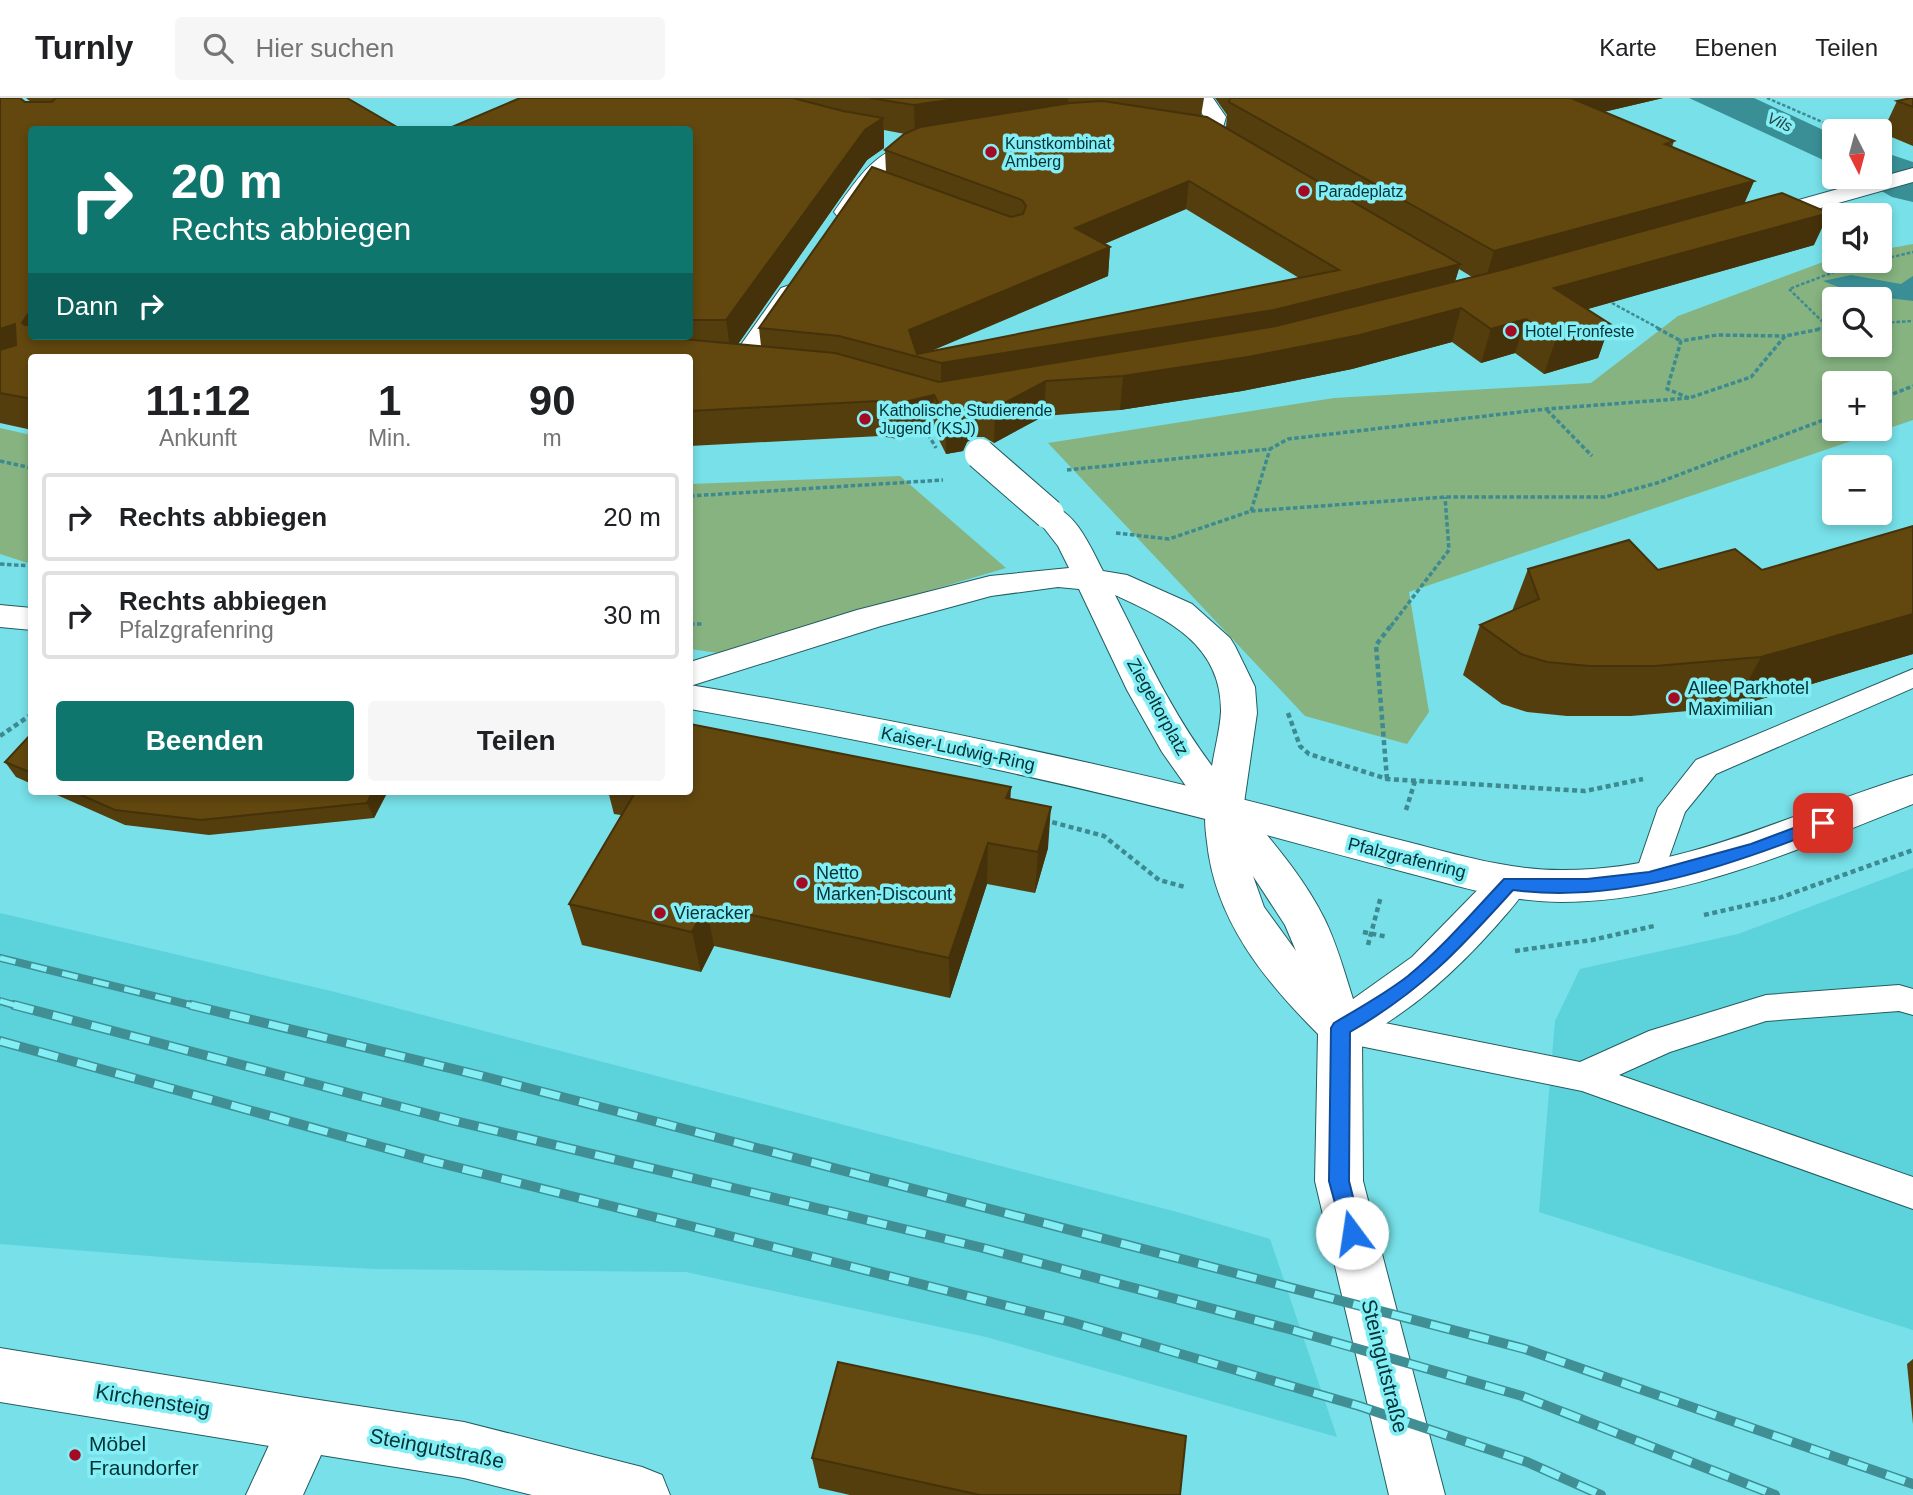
<!DOCTYPE html>
<html lang="de">
<head>
<meta charset="utf-8">
<style>
	body { margin:0; font-family:Arial,sans-serif; background:#f6f6f6; color:#202124; height:100vh; display:flex; flex-direction:column; font-size:26px; white-space:nowrap }
	* { box-sizing:border-box; margin:0 }
	p { font-size:23px; color:#757577 }
	.icon { flex:none; width:38px; height:38px; fill:none; stroke:currentColor; stroke-width:2; stroke-linecap:round; stroke-linejoin:round }
	.map { position:relative; flex:1; overflow:hidden }
	.drawer { position:absolute; left:28px; top:256px; width:665px; height:441px; display:flex; flex-direction:column; background:#fff; border-radius:7px; box-shadow:0 4px 10px #0003 }
	.drawer>* { flex:none }
	.banner { position:absolute; left:28px; top:28px; width:665px; height:214px; border-radius:7px; box-shadow:0 4px 10px #0003; background:#0f766e; color:#fff; overflow:hidden }
	.needle { width:46px; rotate:174deg }
	.fabs { position:absolute; left:1822px; top:21px; display:grid; gap:14px }
	.fabs a { display:grid; place-items:center; width:70px; height:70px; border-radius:7px; background:#fff; box-shadow:0 4px 10px #0003; font-size:35px }
	.pin { position:absolute; display:grid; place-items:center; width:60px; height:60px; color:#fff; margin:-30px; border-radius:14px; box-shadow:0 4px 10px #0006 }
	.me { position:absolute; width:77px; margin:-38px; rotate:346deg; stroke-linejoin:round; filter:drop-shadow(0 0 5px #0008) }
	.turn { display:flex; align-items:center; gap:24px; height:147px; padding:0 28px; font-size:32px }
	.turn .icon { width:91px; height:91px; stroke-width:2.5 }
	.turn b { display:block; font-size:49px; line-height:60px }
	.then { display:flex; align-items:center; height:66px; padding:0 28px; background:#0003; gap:14px; font-size:26px }
	.eta { display:flex; justify-content:space-evenly; align-items:center; height:119px; text-align:center }
	.eta b { font-size:42px; font-weight:700; line-height:49px }
	.primary-button { display:flex; gap:14px; margin-top:auto; padding:14px 28px }
	.primary-button a { flex:1; height:80px; border-radius:7px; background:#0f766e; color:#fff; font-size:28px; font-weight:700; line-height:80px; text-align:center }
	.primary-button a+a { background:#f6f6f6; color:#202124 }
	ul { padding:0; list-style:none }
	li { display:flex; align-items:center; gap:21px; height:88px; margin:0 14px 10px; padding:0 14px; border:4px solid #e0e0e0; border-radius:7px }
	li div { flex:1 }
	li b { display:block; font-size:26px }
	li em { font-style:normal }
	header { display:flex; align-items:center; gap:42px; box-sizing:border-box; height:98px; padding:0 35px; background:#fff; border-bottom:2px solid #e0e0e0 }
	header strong { font-size:33px }
	nav { display:flex; gap:38px; margin-inline-start:auto; font-size:24px }
	.search { width:490px; height:63px; background:#f6f6f6; display:flex; align-items:center; gap:18px; box-sizing:border-box; padding:0 24px; border-radius:7px; color:#757577; font-size:26px }
	.map>svg:first-child { display:block }
</style>
</head>
<body>
<header>
<strong>Turnly</strong>
<div class="search"><svg class="icon" aria-label="search" viewBox="0 0 24 24"><circle cx="10" cy="10" r="6"/><path d="M15 15l6 6"/></svg>Hier suchen</div>
<nav><a>Karte</a><a>Ebenen</a><a>Teilen</a></nav>
</header>
<div class="map">
<svg width="1913" height="1397" viewBox="0 0 1913 1397">
	<rect width="100%" height="100%" fill="#77e0e8"/>
	<g fill="#5cd2db">
		<path d="M 1913,770 L 1913,1232 L 1539,1114 L 1555,923 L 1580,871 L 1738,836 Z"/>
		<path d="M 0,815 L 335,894 L 1177,1114 L 1270,1141 L 1337,1339 L 986,1239 L 686,1174 L 375,1171 L 199,1162 L 0,1146 Z"/>
	</g>
	<g fill="#86b380" fill-rule="evenodd">
		<path d="M 1913,146 L 1913,322 L 1409,494 L 1429,614 L 1407,646 L 1305,618 L 1048,345 L 1334,300 L 1591,285 L 1678,218 L 1834,160 L 1834,163 L 1880,163 L 1880,152 ZM 1834,201 L 1880,201 L 1880,247 L 1834,247 ZM 1834,285 L 1880,285 L 1880,331 L 1834,331 Z"/>
		<path d="M 0,330 L 31,337 L 31,466 L 0,456 Z"/>
		<path d="M 900,378 L 1006,470 L 718,555 L 690,551 L 690,386 Z"/>
	</g>
	<g fill="#3a8f96">
		<path d="M 1689,0 L 1754,0 L 1834,37 L 1834,67 Z"/>
		<path d="M 1851,177 L 1901,186 L 1913,178 L 1913,203 L 1856,196 L 1823,183 Z"/>
	</g>
	<g fill="none" stroke-linecap="round" stroke-linejoin="round">
		<path fill="#3a8f96" fill-rule="evenodd" d="M 1880,53 L 1913,64 L 1913,104 L 1892,99 L 1857,79 L 1880,79 Z"/>
		<defs>
			<g id="service">
				<path d="M 1913,571 L 1913,590 L 1716,676 L 1685,714 L 1659,788 L 1649,791 L 1639,788 L 1634,780 L 1658,710 L 1696,662 Z"/>
				<path d="M 1899,887 L 1913,891 L 1913,917 L 1899,913 L 1766,923 L 1670,954 L 1619,977 L 1913,1079 L 1913,1111 L 1582,993 L 1340,944 L 1329,940 L 1324,930 L 1329,920 L 1340,916 L 1580,964 L 1649,933 L 1766,897 Z"/>
			</g>
			<g id="minor">
				<path d="M 1193,0 L 1213,0 L 1226,19 L 1219,43 L 1203,43 L 1200,38 L 1204,19 Z"/>
				<path d="M 935,37 L 943,39 L 946,44 L 943,49 C 894,61 881,80 854,119 L 838,119 L 834,114 C 866,68 878,50 935,37 Z"/>
				<path d="M 1913,70 L 1913,84 L 1757,128 L 1749,126 L 1745,121 L 1749,116 Z"/>
				<path d="M 790,187 L 799,190 L 803,195 L 754,268 L 750,274 L 740,276 L 730,274 L 726,268 L 781,190 Z"/>
				<path d="M 1049,407 C 1076,413 1091,450 1103,473 L 1127,477 L 1192,506 L 1230,540 L 1235,548 L 1255,589 L 1257,615 L 1243,712 L 1238,722 L 1224,726 L 1210,722 L 1162,654 L 1127,592 L 1079,491 L 1058,489 L 991,498 L 881,528 L 690,588 L 690,564 L 857,512 L 990,478 L 1069,470 L 1058,448 L 1033,416 L 1038,409 ZM 1115,497 C 1167,521 1222,546 1221,614 C 1220,631 1215,650 1212,668 C 1172,615 1145,556 1115,497 Z"/>
				<path d="M 0,1250 L 306,1300 L 325,1308 L 333,1327 L 325,1346 L 306,1354 L 0,1304 Z"/>
			</g>
			<g id="tertiary">
				<path d="M 1224,698 L 1238,702 C 1268,739 1302,776 1324,820 C 1337,846 1344,873 1353,901 L 1412,859 L 1495,774 L 1509,769 L 1523,774 L 1529,785 C 1521,801 1508,814 1496,828 C 1456,873 1415,910 1362,940 L 1363,1083 L 1445,1397 L 1389,1397 L 1315,1083 L 1318,936 C 1264,882 1215,822 1207,744 C 1205,728 1203,715 1210,702 ZM 1253,778 L 1285,827 L 1296,853 L 1264,809 Z"/>
				<path d="M 306,1300 L 464,1324 L 642,1369 L 662,1377 L 670,1397 L 532,1397 L 464,1380 L 321,1357 L 303,1397 L 246,1397 L 287,1308 Z"/>
			</g>
			<g id="secondary">
				<path d="M 0,507 L 32,510 L 32,532 L 0,529 Z"/>
				<path d="M 690,587 C 871,617 1051,654 1229,698 C 1290,713 1351,730 1412,745 C 1462,758 1510,772 1561,772 C 1687,773 1796,712 1913,677 L 1913,706 C 1801,750 1683,804 1561,804 C 1510,804 1461,789 1412,776 C 1351,760 1290,743 1229,727 C 1051,681 871,643 690,611 Z"/>
			</g>
		</defs>
		<use href="#service" stroke="#235c60" stroke-width="2"/>
		<use href="#minor" stroke="#235c60" stroke-width="2"/>
		<use href="#tertiary" stroke="#235c60" stroke-width="2"/>
		<use href="#secondary" stroke="#235c60" stroke-width="2"/>
		<g stroke="#3d8a90" stroke-width="2.5" stroke-dasharray="3.5 2" stroke-linecap="butt">
			<path d="M 1767,0 L 1843,33"/>
			<path d="M 1880,162 L 1913,154"/>
			<path d="M 1612,205 L 1660,231"/>
			<path d="M 1880,225 L 1913,223"/>
			<path d="M 1827,228 L 1789,191 L 1850,168 L 1874,163"/>
			<path d="M 1817,231 L 1834,228"/>
		</g>
		<g stroke="#3d8a90" stroke-width="3.5" stroke-dasharray="4.5 2.5" stroke-linecap="butt">
			<path d="M 1657,230 L 1681,243"/>
			<path d="M 1689,300 L 1667,291 L 1681,243 L 1717,237 L 1785,238"/>
			<path d="M 1880,301 L 1913,288"/>
			<path d="M 1547,312 L 1592,358"/>
			<path d="M 928,336 L 936,350"/>
			<path d="M 0,363 L 32,370"/>
			<path d="M 1067,372 L 1270,351 L 1288,341 L 1546,311 L 1689,300 L 1751,279 L 1785,238 L 1826,230"/>
			<path d="M 690,398 L 943,382"/>
			<path d="M 1251,413 L 1270,351"/>
			<path d="M 1116,435 L 1169,441 L 1251,413 L 1445,399 L 1605,399 L 1657,385 L 1834,318"/>
			<path d="M 0,466 L 32,468"/>
			<path d="M 690,526 L 702,526"/>
			<path d="M 1391,528 L 1449,452 L 1445,399"/>
		</g>
		<g stroke="#3d8a90" stroke-width="4.5" stroke-dasharray="5 3.5" stroke-linecap="butt">
			<path d="M 1288,615 L 1300,648 L 1309,656 L 1387,681 L 1585,693 L 1643,681"/>
			<path d="M 0,638 L 32,616"/>
			<path d="M 1387,681 L 1376,547 L 1392,526"/>
			<path d="M 1406,712 L 1415,683"/>
			<path d="M 1044,722 L 1104,738 L 1159,782 L 1185,789"/>
			<path d="M 1704,817 L 1779,800 L 1913,752"/>
			<path d="M 1363,834 L 1388,839"/>
			<path d="M 1368,847 L 1381,798"/>
			<path d="M 1515,853 L 1592,842 L 1654,828"/>
		</g>
		<use href="#service" fill="#fff" fill-rule="evenodd"/>
		<use href="#minor" fill="#fff" fill-rule="evenodd"/>
		<use href="#tertiary" fill="#fff" fill-rule="evenodd"/>
		<use href="#secondary" fill="#fff" fill-rule="evenodd"/>
		<defs>
			<g id="rail-far1">
				<path d="M 0,860 L 198,909"/>
				<path d="M 0,903 L 21,909"/>
			</g>
			<g id="rail">
				<path d="M 14,907 L 455,1023 L 983,1150 L 1289,1231 L 1522,1298 L 1775,1397"/>
				<path d="M 191,907 L 482,978 L 1525,1251 L 1913,1386"/>
				<path d="M 0,943 L 432,1063 L 1071,1224 L 1359,1308 L 1527,1364 L 1601,1397"/>
			</g>
		</defs>
		<use href="#rail-far1" stroke="#408f95" stroke-width="8"/>
		<use href="#rail" stroke="#408f95" stroke-width="10"/>
		<use href="#rail-far1" stroke="#84eef5" stroke-width="5" stroke-dasharray="16" stroke-linecap="butt"/>
		<use href="#rail" stroke="#84eef5" stroke-width="7" stroke-dasharray="20" stroke-linecap="butt"/>
		<defs>
			<path id="minor-bridge" d="M 980,356 L 1049,416"/>
		</defs>
		<use href="#minor-bridge" stroke="#235c60" stroke-width="32" stroke-linecap="butt"/>
		<use href="#minor-bridge" stroke="#fff" stroke-width="30"/>
	</g>
	<g fill="#543e0d" fill-rule="evenodd">
		<path d="M 0,0 L 31,4 L 26,0 L 347,0 L 32,32 L 32,238 L 690,238 L 690,32 L 520,0 L 1204,0 L 1201,18 L 1226,29 L 1227,17 L 1215,0 L 1663,0 L 1604,14 L 1674,43 L 1672,49 L 1754,83 L 1744,106 L 1814,147 L 1587,211 L 1610,226 L 1598,260 L 1544,276 L 1515,255 L 1481,265 L 1452,244 L 1352,271 L 1242,293 L 1120,312 L 1044,318 L 994,345 L 984,339 L 975,339 L 967,344 L 963,353 L 946,356 L 934,332 L 898,341 L 880,338 L 690,348 L 690,259 L 32,259 L 32,332 L 0,325 ZM 884,32 L 905,36 L 885,52 L 886,74 L 759,230 L 761,248 L 738,246 L 867,62 L 884,50 ZM 1186,111 L 1299,180 L 929,254 L 1108,178 L 1110,149 L 1104,146 ZM 1459,171 L 1472,179 L 1455,183 Z"/>
		<path d="M 1913,0 L 1913,48 L 1882,35 L 1897,3 Z"/>
		<path d="M 1913,428 L 1913,556 L 1734,609 L 1631,618 L 1567,618 L 1527,614 L 1502,606 L 1463,577 L 1480,527 L 1512,513 L 1528,471 L 1658,472 L 1762,472 Z"/>
		<path d="M 32,635 L 32,686 L 16,679 L 5,664 Z"/>
		<path d="M 48,693 L 388,693 L 374,720 L 209,737 L 125,727 Z"/>
		<path d="M 608,693 L 690,693 L 1010,701 L 1048,750 L 1035,795 L 987,786 L 950,900 L 714,848 L 701,874 L 582,847 L 569,806 L 621,717 L 614,716 Z"/>
		<path d="M 1913,1261 L 1913,1326 L 1907,1266 Z"/>
		<path d="M 812,1360 L 1180,1397 L 850,1397 L 819,1390 Z"/>
	</g>
	<g fill="#45320a">
		<path d="M 962,0 L 1068,0 L 1068,14 L 915,37 L 914,7 Z"/>
		<path d="M 1559,0 L 1663,0 L 1551,26 Z"/>
		<path d="M 883,20 L 884,50 L 867,62 L 731,256 L 726,222 L 865,32 Z"/>
		<path d="M 1189,83 L 1186,111 L 1074,159 L 1075,130 Z"/>
		<path d="M 1754,83 L 1740,115 L 1484,186 L 1494,153 Z"/>
		<path d="M 1829,115 L 1814,147 L 1542,224 L 1554,190 Z"/>
		<path d="M 1110,149 L 1108,178 L 916,259 L 909,232 Z"/>
		<path d="M 1460,166 L 1452,195 L 941,295 L 941,265 Z"/>
		<path d="M 1461,210 L 1452,244 L 1352,271 L 1242,293 L 1120,312 L 1123,278 Z"/>
		<path d="M 32,215 L 32,238 L 76,238 L 46,251 L 40,259 L 22,225 L 28,216 Z"/>
		<path d="M 1526,221 L 1515,255 L 1481,265 L 1491,231 Z"/>
		<path d="M 15,226 L 33,259 L 0,272 L 0,231 Z"/>
		<path d="M 1610,226 L 1598,260 L 1544,276 L 1556,241 Z"/>
		<path d="M 1046,283 L 1044,318 L 994,345 L 995,310 Z"/>
		<path d="M 934,297 L 934,332 L 898,341 L 896,306 Z"/>
		<path d="M 975,304 L 975,339 L 967,344 L 963,353 L 946,356 L 946,320 Z"/>
		<path d="M 1913,516 L 1913,556 L 1734,609 L 1761,559 Z"/>
		<path d="M 1011,689 L 1009,730 L 1006,700 Z"/>
		<path d="M 373,693 L 388,693 L 374,720 L 367,705 Z"/>
		<path d="M 1051,709 L 1048,750 L 1035,795 L 1038,754 Z"/>
		<path d="M 988,745 L 987,786 L 950,900 L 949,860 Z"/>
		<path d="M 706,807 L 714,848 L 701,874 L 692,834 Z"/>
	</g>
	<g fill="#62480f" stroke="#45320a" stroke-width="2" fill-rule="evenodd">
		<path d="M 0,0 L 20,0 L 25,4 L 52,4 L 55,1 L 53,0 L 347,0 L 402,32 L 32,32 L 32,215 L 28,216 L 22,225 L 25,227 L 32,227 L 32,238 L 683,238 L 683,241 L 835,255 L 939,284 L 1276,228 L 1501,172 L 1782,95 L 1829,115 L 1554,190 L 1610,226 L 1556,241 L 1526,221 L 1491,231 L 1461,210 L 1360,237 L 1248,259 L 1123,278 L 1046,283 L 995,310 L 985,304 L 975,304 L 968,309 L 963,318 L 946,320 L 934,297 L 896,306 L 878,303 L 690,313 L 690,259 L 32,259 L 32,301 L 0,295 L 0,252 L 16,247 L 15,226 L 0,231 Z"/>
		<path d="M 520,0 L 793,0 L 843,13 L 883,20 L 865,32 L 726,222 L 690,222 L 690,32 L 445,32 Z"/>
		<path d="M 870,0 L 962,0 L 914,7 Z"/>
		<path d="M 1230,0 L 1571,0 L 1674,43 L 1665,46 L 1754,83 L 1494,153 L 1229,4 Z"/>
		<path d="M 1913,0 L 1913,9 L 1897,3 L 1911,0 Z"/>
		<path d="M 1103,3 L 1207,19 L 1460,166 L 1274,212 L 941,265 L 839,238 L 759,230 L 872,69 L 1011,119 L 1023,116 L 1026,108 L 1022,102 L 885,52 L 904,36 L 920,29 L 1070,5 ZM 1189,83 L 1339,172 L 917,256 L 909,232 L 1110,149 L 1075,130 Z"/>
		<path d="M 1913,428 L 1913,516 L 1761,559 L 1655,568 L 1589,568 L 1547,564 L 1521,556 L 1480,527 L 1539,501 L 1528,471 L 1629,442 L 1658,472 L 1735,451 L 1762,472 Z"/>
		<path d="M 690,626 L 1011,689 L 1006,700 L 1051,709 L 1038,754 L 988,745 L 949,860 L 706,807 L 692,834 L 569,806 L 636,693 L 690,693 Z"/>
		<path d="M 32,635 L 32,675 L 5,664 Z"/>
		<path d="M 72,693 L 373,693 L 367,705 L 201,722 L 115,712 Z"/>
		<path d="M 838,1264 L 1186,1338 L 1180,1397 L 980,1397 L 812,1360 Z"/>
	</g>
	<path fill="#1a73e8" stroke="#114b97" stroke-width="2" d="M 1823,719 L 1828,721 L 1831,725 L 1828,729 C 1729,768 1621,806 1513,792 C 1459,852 1421,893 1350,934 L 1349,1083 L 1362,1135 L 1359,1142 L 1352,1145 L 1345,1142 L 1329,1083 L 1331,930 L 1334,925 C 1359,910 1385,896 1408,878 C 1443,849 1473,814 1504,781 L 1587,781 L 1649,774 L 1751,746 Z"/>
	<g fill="#a50a25" stroke="#84eef5" stroke-width="2.5">
		<circle cx="991" cy="54" r="7"/>
		<circle cx="1304" cy="93" r="7"/>
		<circle cx="1511" cy="233" r="7"/>
		<circle cx="865" cy="321" r="7"/>
		<circle cx="1674" cy="600" r="7"/>
		<circle cx="802" cy="785" r="7"/>
		<circle cx="660" cy="815" r="7"/>
		<circle cx="75" cy="1357" r="7"/>
	</g>
	<g text-anchor="middle" dominant-baseline="central" stroke-width="7" stroke-linejoin="round" paint-order="stroke">
		<g font-size="16" font-style="italic" fill="#294446" stroke="#84eef5">
			<text transform="translate(1780 24) rotate(24)">Vils</text>
		</g>
		<g font-size="16" fill="#013336" stroke="#84eef5" text-anchor="start">
			<text x="1005" y="45">Kunstkombinat<tspan x="1005" dy="18">Amberg</tspan></text>
			<text x="1318" y="93">Paradeplatz</text>
			<text x="1525" y="233">Hotel Fronfeste</text>
			<text x="879" y="312">Katholische Studierende<tspan x="879" dy="18">Jugend (KSJ)</tspan></text>
		</g>
		<g font-size="18" fill="#013336" stroke="#84eef5" text-anchor="start">
			<text x="1688" y="590">Allee Parkhotel<tspan x="1688" dy="21">Maximilian</tspan></text>
			<text x="816" y="775">Netto<tspan x="816" dy="21">Marken-Discount</tspan></text>
			<text x="674" y="815">Vieracker</text>
		</g>
		<g font-size="18" fill="#013336" stroke="#84eef5">
			<text transform="translate(1158 609) rotate(61)">Ziegeltorplatz</text>
			<text transform="translate(958 651) rotate(12)">Kaiser-Ludwig-Ring</text>
			<text transform="translate(1407 760) rotate(14)">Pfalzgrafenring</text>
		</g>
		<g font-size="21" fill="#013336" stroke="#84eef5">
			<text transform="translate(1385 1268) rotate(76)">Steingutstraße</text>
			<text transform="translate(153 1302) rotate(9)">Kirchensteig</text>
			<text transform="translate(437 1350) rotate(11)">Steingutstraße</text>
		</g>
		<g font-size="21" fill="#013336" stroke="#84eef5" text-anchor="start">
			<text x="89" y="1345">Möbel<tspan x="89" dy="24">Fraundorfer</tspan></text>
		</g>
	</g>
</svg>
<div class="fabs">
<a><svg class="needle" viewBox="-14 -14 28 28"><path d="M0-13l5 13h-10z" fill="#e53935"/><path d="M0 13l5-13h-10z" fill="#757577"/></svg></a>
<a><svg class="icon" aria-label="sound" viewBox="0 0 24 24"><path d="M4 9h4l5-4v14l-5-4H4zM17 9q2 3 0 6"/></svg></a>
<a><svg class="icon" aria-label="search" viewBox="0 0 24 24"><circle cx="10" cy="10" r="6"/><path d="M15 15l6 6"/></svg></a>
<a>+</a>
<a>−</a>
</div>
<div class="pin" style="left:1823px;top:725px;background:#d93025"><svg class="icon" aria-label="arrive" viewBox="0 0 24 24"><path d="M6 21V4h12l-3 4 3 4H6"/></svg></div>
<svg class="me" style="left:1352px;top:1135px" viewBox="-20 -20 40 40"><circle r="19" fill="#fff"/><path d="M0-13L10 11 0 6-10 11z" fill="#1a73e8"/></svg>
<div class="banner">
<div class="turn"><svg class="icon" aria-label="right" viewBox="0 0 24 24"><path d="M7 20v-9h11M14 6l5 5-5 5"/></svg><div><b>20 m</b>Rechts abbiegen</div></div>
<div class="then">Dann<svg class="icon" aria-label="right" viewBox="0 0 24 24"><path d="M7 20v-9h11M14 6l5 5-5 5"/></svg></div>
</div>
<section class="drawer">
<div class="eta">
<div><b>11:12</b><p>Ankunft</p></div>
<div><b>1</b><p>Min.</p></div>
<div><b>90</b><p>m</p></div>
</div>
<ul>
<li><svg class="icon" aria-label="right" viewBox="0 0 24 24"><path d="M7 20v-9h11M14 6l5 5-5 5"/></svg><div><b>Rechts abbiegen</b></div><em>20 m</em></li>
<li><svg class="icon" aria-label="right" viewBox="0 0 24 24"><path d="M7 20v-9h11M14 6l5 5-5 5"/></svg><div><b>Rechts abbiegen</b><p>Pfalzgrafenring</p></div><em>30 m</em></li>
</ul>
<div class="primary-button"><a>Beenden</a><a>Teilen</a></div>
</section>
</div>
</body>
</html>
